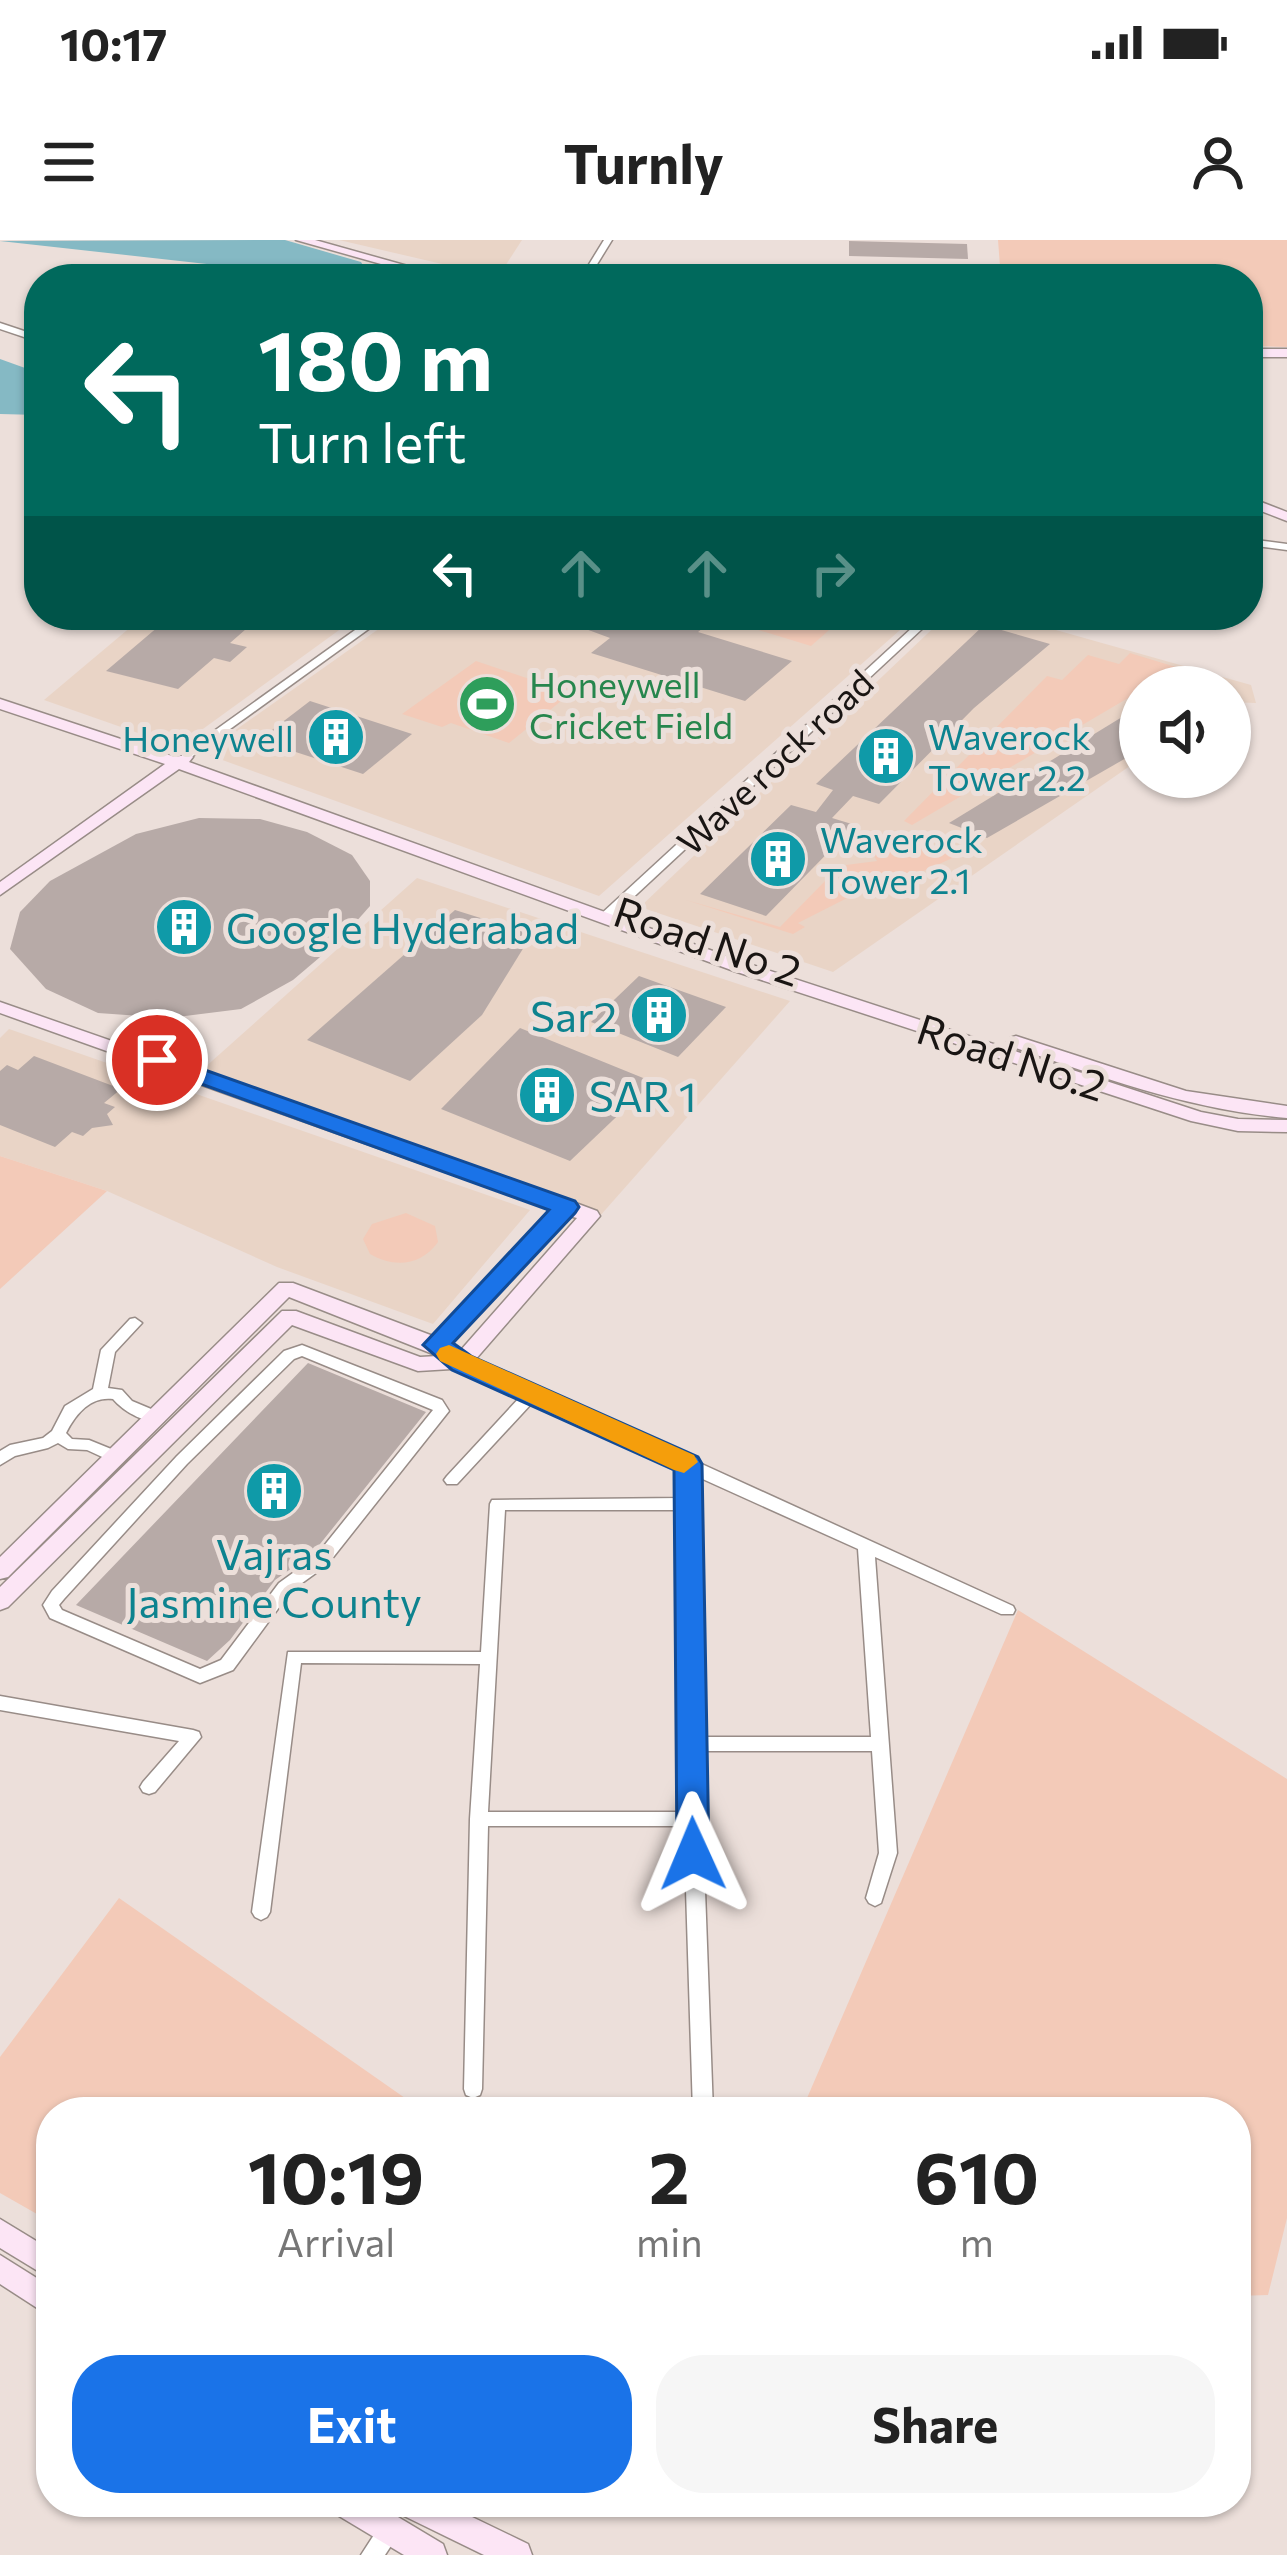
<!DOCTYPE html>
<html lang="en">
<head>
<meta charset="utf-8">
<style>
	body { margin:0; font-family:Commissioner,sans-serif; background:#f6f6f6; color:#222; height:100vh; display:flex; flex-direction:column; font-size:45px; white-space:nowrap }
	* { box-sizing:border-box; margin:0 }
	p { font-size:39px; color:#767676 }
	.icon { flex:none; width:66px; height:66px; fill:none; stroke:currentColor; stroke-width:2; stroke-linecap:round; stroke-linejoin:round }
	.map { position:relative; flex:1; overflow:hidden }
	.sheet { position:absolute; left:36px; top:1857px; width:1215px; height:420px; display:flex; flex-direction:column; background:#fff; border-radius:48px; box-shadow:0 3px 9px #0004 }
	.sheet>* { flex:none }
	.top-card { position:absolute; left:24px; top:24px; width:1239px; height:366px; border-radius:48px; box-shadow:0 3px 9px #0004; background:#00695c; color:#fff; overflow:hidden }
	.tools { position:absolute; left:1119px; top:426px; display:grid; gap:24px }
	.tools a { display:grid; place-items:center; width:132px; height:132px; border-radius:50%; background:#fff; box-shadow:0 3px 9px #0004; font-size:60px }
	.pin { position:absolute; display:grid; place-items:center; width:102px; height:102px; color:#fff; margin:-51px; border:6px solid #fff; border-radius:50%; box-shadow:0 3px 12px #0007 }
	.me { position:absolute; width:132px; margin:-66px; rotate:359deg; stroke-linejoin:round; filter:drop-shadow(0 0 9px #0008) }
	.turn { display:flex; align-items:center; gap:42px; height:252px; padding:0 36px; font-size:54px }
	.turn .icon { width:156px; height:156px; stroke-width:2.5 }
	.turn b { display:block; font-size:84px; line-height:102px }
	.lanes { display:flex; align-items:center; height:114px; padding:0 36px; background:#0003; justify-content:center; gap:60px; direction:ltr }
	.lanes .off { opacity:.35 }
	.eta { display:flex; justify-content:space-evenly; align-items:center; height:204px; text-align:center }
	.eta b { font-size:72px; font-weight:700; line-height:84px }
	.primary-button { display:flex; gap:24px; margin-top:auto; padding:24px 36px }
	.primary-button a { flex:1; height:138px; border-radius:48px; background:#1a73e8; color:#fff; font-size:48px; font-weight:700; line-height:138px; text-align:center }
	.primary-button a+a { background:#f6f6f6; color:#222 }
	.status { display:flex; justify-content:space-between; align-items:center; height:84px; padding:0 60px; background:#fff; direction:ltr }
	.status svg { height:33px; fill:currentColor }
	header { display:flex; justify-content:space-between; align-items:center; height:156px; padding:0 36px; background:#fff; font-size:54px; font-weight:700 }
	.map>svg:first-child { display:block }
</style>
</head>
<body>
<div class="status"><b>10:17</b><svg viewBox="0 0 49 12"><path d="M0 12V9h3v3zM5 12V6h3v6zM10 12V3h3v9zM15 12V0h3v12zM26 1h20v11H26zM47 4h2v5h-2z"/></svg></div>
<header><svg class="icon" aria-label="menu" viewBox="0 0 24 24"><path d="M4 6h16M4 12h16M4 18h16"/></svg>Turnly<svg class="icon" aria-label="person" viewBox="0 0 24 24"><circle cx="12" cy="8" r="4"/><path d="M4 21q1-7 8-7t8 7"/></svg></header>
<div class="map">
<svg width="1287" height="2315" viewBox="0 0 1287 2315">
	<rect width="100%" height="100%" fill="#ecdfda"/>
	<g fill="#e9d4c6">
		<path d="M 339,0 L 522,0 L 498,37 Z"/>
		<path d="M 145,375 L 337,375 L 353,380 L 178,507 L 44,460 Z"/>
		<path d="M 917,375 L 599,656 L 203,513 L 397,376 Z"/>
		<path d="M 947,375 L 1003,375 L 1251,445 L 1256,463 L 1230,462 L 1230,447 L 1140,447 L 1140,519 L 833,732 L 640,667 Z"/>
		<path d="M 417,638 L 790,761 L 599,977 L 203,829 Z"/>
		<path d="M 9,789 L 530,970 L 433,1084 L 277,1027 L 107,951 L 0,916 L 0,798 Z"/>
	</g>
	<g fill="#f3cab8">
		<path d="M 998,0 L 1287,0 L 1287,107 L 1248,106 L 1248,39 L 1001,39 Z"/>
		<path d="M 740,375 L 846,375 L 811,406 L 732,382 Z"/>
		<path d="M 1130,413 L 1179,428 L 1140,447 L 1140,451 L 912,585 L 904,581 L 1047,436 L 1062,440 L 1088,415 L 1119,424 Z"/>
		<path d="M 476,421 L 571,453 L 509,503 L 451,483 L 442,487 L 402,474 Z"/>
		<path d="M 892,593 L 959,615 L 873,654 L 866,652 L 866,646 L 849,640 L 846,625 L 877,621 L 872,613 Z"/>
		<path d="M 825,641 L 855,654 L 798,683 L 805,687 L 793,694 L 686,660 L 780,687 Z"/>
		<path d="M 0,916 L 107,951 L 0,1049 Z"/>
		<path d="M 406,973 L 435,986 L 438,1002 C 421,1026 394,1028 370,1014 L 363,999 L 372,984 Z"/>
		<path d="M 1018,1370 L 1287,1539 L 1287,1978 L 1268,2055 L 1236,2056 L 1236,1872 L 801,1872 Z"/>
		<path d="M 119,1658 L 425,1872 L 51,1872 L 51,1982 L 0,1953 L 0,1817 Z"/>
	</g>
	<g fill="#85b9c4">
		<path d="M 285,0 L 361,22 L 364,27 L 359,35 L 315,36 L 0,1 Z"/>
		<path d="M 0,119 L 39,133 L 39,175 L 0,174 Z"/>
	</g>
	<g fill="#b7aaa7">
		<path d="M 849,1 L 967,4 L 968,19 L 849,16 Z"/>
		<path d="M 172,375 L 262,375 L 230,403 L 247,407 L 230,422 L 214,418 L 178,449 L 106,431 Z"/>
		<path d="M 548,375 L 719,375 L 698,392 L 792,421 L 745,461 L 591,413 L 610,398 Z"/>
		<path d="M 984,385 L 1050,404 L 974,468 L 879,564 L 853,556 L 832,578 L 855,585 L 766,676 L 700,654 L 791,565 L 816,572 L 833,550 L 816,544 Z"/>
		<path d="M 310,461 L 412,494 L 363,534 L 259,500 Z"/>
		<path d="M 1140,466 L 1140,510 L 987,598 L 949,583 Z"/>
		<path d="M 199,578 L 260,579 L 307,592 L 352,615 L 370,641 L 370,666 L 339,701 L 293,740 L 241,769 L 169,778 L 98,773 L 46,749 L 10,709 L 20,672 L 50,641 L 136,594 Z"/>
		<path d="M 455,670 L 532,694 L 482,775 L 410,841 L 307,800 Z"/>
		<path d="M 639,736 L 726,767 L 678,817 L 591,782 Z"/>
		<path d="M 520,788 L 653,842 L 570,921 L 441,869 Z"/>
		<path d="M 34,816 L 121,849 L 104,863 L 115,867 L 107,874 L 113,885 L 92,888 L 83,896 L 72,892 L 55,907 L 0,885 L 0,831 L 7,825 L 18,830 Z"/>
		<path d="M 308,1123 L 426,1172 L 312,1314 L 275,1340 L 230,1400 L 207,1421 L 76,1365 Z"/>
	</g>
	<g fill="none" stroke-linecap="round" stroke-linejoin="round">
		<defs>
			<g id="street">
				<path d="M 604,0 L 612,0 L 588,39 L 580,39 Z"/>
				<path d="M 0,83 L 39,96 L 39,102 L 0,89 Z"/>
				<path d="M 1248,299 L 1287,304 L 1287,310 L 1248,305 Z"/>
				<path d="M 376,375 L 388,375 L 190,518 L 182,518 L 182,514 Z"/>
				<path d="M 926,375 L 937,375 L 609,680 L 601,680 L 601,674 Z"/>
				<path d="M 135,1078 L 142,1083 L 115,1112 L 108,1148 L 122,1150 L 132,1161 L 163,1174 L 166,1178 L 163,1182 C 146,1184 124,1172 113,1159 C 90,1156 75,1175 66,1193 L 72,1199 L 89,1200 L 121,1213 L 124,1217 L 121,1221 L 111,1221 L 87,1210 L 68,1209 L 58,1203 L 48,1208 L 15,1216 L 0,1225 L 0,1211 L 10,1205 L 43,1198 L 52,1191 L 65,1166 L 93,1149 L 101,1110 L 130,1079 Z"/>
				<path d="M 302,1105 L 442,1160 L 449,1171 L 327,1325 L 291,1351 L 233,1430 L 200,1443 L 50,1378 L 43,1365 L 52,1351 L 177,1216 L 284,1111 ZM 302,1116 L 433,1170 L 315,1317 L 279,1343 L 221,1420 L 200,1429 L 62,1370 L 59,1365 L 64,1359 L 187,1224 L 294,1119 Z"/>
				<path d="M 461,1118 L 693,1220 L 1013,1366 L 1015,1370 L 1013,1374 L 1001,1374 L 875,1317 L 897,1613 L 881,1663 L 875,1666 L 869,1663 L 866,1658 L 879,1613 L 872,1511 L 700,1511 L 713,1872 L 693,1872 L 684,1586 L 488,1586 L 482,1849 L 480,1855 L 473,1858 L 466,1855 L 464,1849 L 470,1579 L 480,1424 L 301,1423 L 270,1672 L 267,1677 L 261,1680 L 255,1677 L 252,1672 L 288,1412 L 481,1412 L 490,1264 L 492,1260 L 681,1258 L 680,1229 L 533,1162 L 457,1244 L 447,1244 L 444,1240 L 447,1236 L 521,1156 L 456,1127 L 454,1123 L 456,1119 ZM 696,1236 L 858,1309 L 871,1497 L 700,1497 ZM 505,1270 L 681,1270 L 683,1572 L 488,1572 Z"/>
				<path d="M 0,1456 L 193,1490 L 199,1492 L 201,1497 L 155,1552 L 149,1554 L 143,1552 L 140,1547 L 143,1542 L 179,1501 L 0,1470 Z"/>
				<path d="M 389,2281 L 397,2284 L 400,2292 L 385,2315 L 361,2315 L 381,2284 Z"/>
			</g>
			<g id="secondary">
				<path d="M 296,0 L 315,0 L 454,39 L 434,39 Z"/>
				<rect x="1248" y="109" width="39" height="8"/>
				<path d="M 1248,257 L 1287,272 L 1287,281 L 1248,266 Z"/>
				<path d="M 0,459 L 175,517 L 191,514 L 193,517 L 189,522 L 746,723 L 1201,872 L 1238,879 L 1287,880 L 1287,892 L 1238,891 L 1191,881 L 734,731 L 179,529 L 0,655 L 0,642 L 165,524 L 0,469 Z"/>
				<path d="M 0,762 L 573,962 L 597,971 L 600,976 L 468,1128 L 418,1131 L 292,1085 L 8,1367 L 0,1370 L 0,1347 L 282,1071 L 296,1071 L 420,1117 L 438,1116 L 289,1057 L 8,1337 L 0,1339 L 0,1317 L 279,1043 L 293,1043 L 433,1096 L 552,970 L 0,773 ZM 569,976 L 577,978 L 460,1111 L 449,1104 Z"/>
				<path d="M 1016,796 L 1186,851 L 1287,866 L 1287,878 C 1190,870 1101,837 1010,806 L 1007,802 L 1010,798 Z"/>
				<path d="M 0,1979 L 51,2010 L 51,2039 L 0,2008 Z"/>
				<path d="M 0,2015 L 51,2047 L 51,2077 L 0,2044 Z"/>
				<path d="M 330,2262 L 373,2262 L 443,2304 L 447,2315 L 404,2315 L 334,2273 Z"/>
				<path d="M 394,2262 L 441,2262 L 528,2304 L 532,2315 L 484,2315 L 398,2273 Z"/>
			</g>
		</defs>
		<use href="#street" stroke="#988c87" stroke-width="3"/>
		<use href="#secondary" stroke="#988c87" stroke-width="3"/>
		<use href="#street" fill="#fff" fill-rule="evenodd"/>
		<use href="#secondary" fill="#fce5f5" fill-rule="evenodd"/>
	</g>
	<path fill="#1a73e8" stroke="#114b97" stroke-width="3" d="M 157,813 L 575,961 L 579,967 L 575,973 L 453,1103 L 471,1116 L 698,1217 L 702,1224 L 709,1614 L 705,1624 L 693,1628 L 682,1624 L 677,1614 L 674,1230 L 452,1130 L 423,1105 L 549,970 L 149,825 L 145,820 Z"/>
	<path fill="#f59e0b" d="M 449,1105 L 694,1215 L 698,1222 L 684,1233 L 674,1230 L 440,1121 L 436,1114 L 440,1108 Z"/>
	<defs>
		<symbol id="stadium-disc" viewBox="-11 -11 22 22"><circle r="9.5" fill="#2e9e5b" stroke="#ecdfda"/><path d="M0-5a6.5 5 0 1 0 0 10a6.5 5 0 1 0 0-10ZM-3.5-1.8h7v3.6h-7Z" fill="#fff"/></symbol>
		<symbol id="building-disc" viewBox="-11 -11 22 22"><circle r="9.5" fill="#0f9aa8" stroke="#ecdfda"/><path d="M-4-6H4V6H1V3H-1V6H-4ZM-2.5-4.3h1.7v1.8h-1.7ZM.8-4.3h1.7v1.8H.8ZM-2.5-1h1.7V.8h-1.7ZM.8-1h1.7V.8H.8Z" fill="#fff"/></symbol>
	</defs>
	<g fill-rule="evenodd">
		<use href="#stadium-disc" x="454" y="431" width="66" height="66"/>
		<use href="#building-disc" x="303" y="464" width="66" height="66"/>
		<use href="#building-disc" x="853" y="483" width="66" height="66"/>
		<use href="#building-disc" x="745" y="586" width="66" height="66"/>
		<use href="#building-disc" x="151" y="654" width="66" height="66"/>
		<use href="#building-disc" x="626" y="742" width="66" height="66"/>
		<use href="#building-disc" x="514" y="822" width="66" height="66"/>
		<use href="#building-disc" x="241" y="1218" width="66" height="66"/>
	</g>
	<g text-anchor="middle" dominant-baseline="central" stroke-width="10" stroke-linejoin="round" paint-order="stroke">
		<g font-size="36" fill="#27864d" stroke="#ecdfda" text-anchor="start">
			<text x="529" y="443">Honeywell<tspan x="529" dy="41">Cricket Field</tspan></text>
		</g>
		<g font-size="36" fill="#0d838f" stroke="#ecdfda" text-anchor="start">
			<text x="928" y="495">Waverock<tspan x="928" dy="41">Tower 2.2</tspan></text>
			<text x="294" y="497" text-anchor="end">Honeywell</text>
			<text x="820" y="598">Waverock<tspan x="820" dy="41">Tower 2.1</tspan></text>
		</g>
		<g font-size="36" fill="#191513" stroke="#ecdfda">
			<text transform="translate(774 521) rotate(-43)">Wave rock road</text>
		</g>
		<g font-size="42" fill="#0d838f" stroke="#ecdfda" text-anchor="start">
			<text x="226" y="687">Google Hyderabad</text>
			<text x="617" y="775" text-anchor="end">Sar2</text>
			<text x="589" y="855">SAR 1</text>
			<text x="274" y="1313" text-anchor="middle">Vajras<tspan x="274" dy="48">Jasmine County</tspan></text>
		</g>
		<g font-size="42" fill="#191513" stroke="#ecdfda">
			<text transform="translate(708 700) rotate(19)">Road No 2</text>
			<text transform="translate(1012 816) rotate(18)">Road No.2</text>
		</g>
	</g>
</svg>
<div class="tools">
<a><svg class="icon" aria-label="sound" viewBox="0 0 24 24"><path d="M4 9h4l5-4v14l-5-4H4zM17 9q2 3 0 6"/></svg></a>
</div>
<div class="pin" style="left:157px;top:820px;background:#d93025"><svg class="icon" aria-label="arrive" viewBox="0 0 24 24"><path d="M6 21V4h12l-3 4 3 4H6"/></svg></div>
<svg class="me" style="left:693px;top:1614px" viewBox="-20 -20 40 40"><path d="M0-17L14 15 0 8-14 15z" fill="#1a73e8" stroke="#fff" stroke-width="4"/></svg>
<div class="top-card">
<div class="turn"><svg class="icon" aria-label="left" viewBox="0 0 24 24"><path d="M17 20v-9H6M10 6l-5 5 5 5"/></svg><div><b>180 m</b>Turn left</div></div>
<div class="lanes"><svg class="icon" aria-label="left" viewBox="0 0 24 24"><path d="M17 20v-9H6M10 6l-5 5 5 5"/></svg><svg class="icon off" aria-label="ahead" viewBox="0 0 24 24"><path d="M12 20V5M6 11l6-6 6 6"/></svg><svg class="icon off" aria-label="ahead" viewBox="0 0 24 24"><path d="M12 20V5M6 11l6-6 6 6"/></svg><svg class="icon off" aria-label="right" viewBox="0 0 24 24"><path d="M7 20v-9h11M14 6l5 5-5 5"/></svg></div>
</div>
<section class="sheet">
<div class="eta">
<div><b>10:19</b><p>Arrival</p></div>
<div><b>2</b><p>min</p></div>
<div><b>610</b><p>m</p></div>
</div>
<div class="primary-button"><a>Exit</a><a>Share</a></div>
</section>
</div>
</body>
</html>
